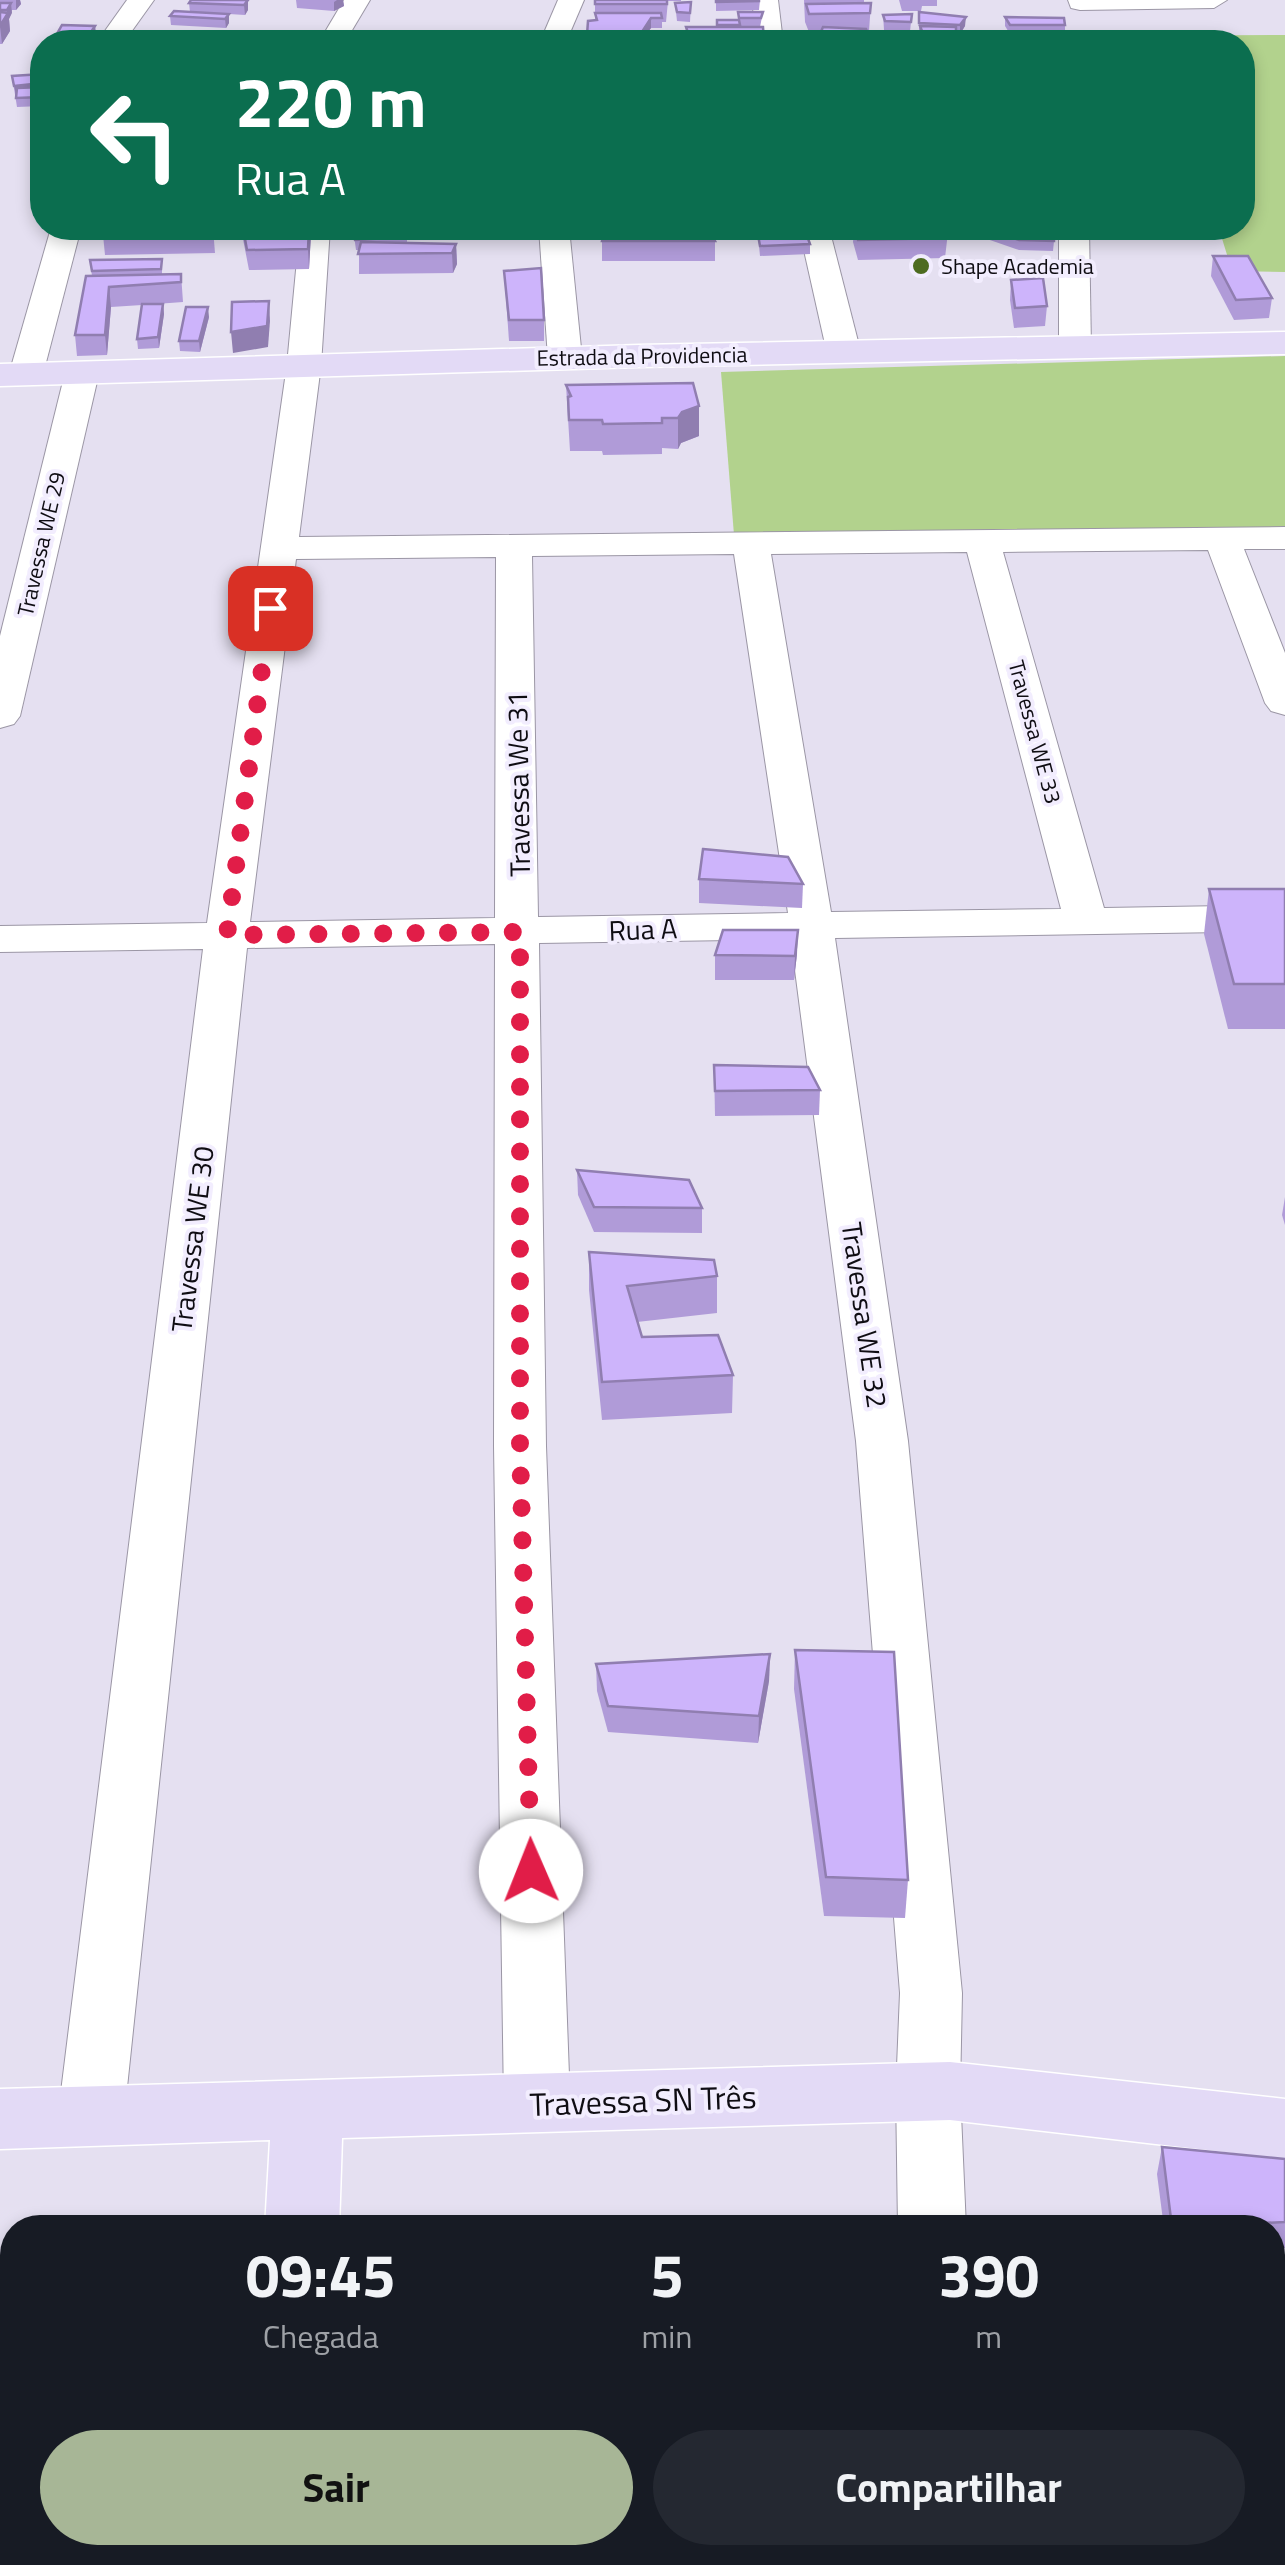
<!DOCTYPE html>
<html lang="pt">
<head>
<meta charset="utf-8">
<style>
	body { margin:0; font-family:"Titillium Web",sans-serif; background:#242831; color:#f1f3f6; height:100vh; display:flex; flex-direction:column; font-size:38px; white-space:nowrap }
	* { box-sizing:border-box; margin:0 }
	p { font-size:32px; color:#9ea1a6 }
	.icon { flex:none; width:55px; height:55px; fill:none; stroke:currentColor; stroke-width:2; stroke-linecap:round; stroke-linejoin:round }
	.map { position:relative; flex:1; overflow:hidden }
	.side { position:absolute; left:0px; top:2215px; width:1285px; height:350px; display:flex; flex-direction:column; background:#171b24; border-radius:40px 40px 0 0; box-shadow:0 5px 15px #0003 }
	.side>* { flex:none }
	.top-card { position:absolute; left:30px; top:30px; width:1225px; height:210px; border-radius:40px; box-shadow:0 5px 15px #0003; background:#0b6e4f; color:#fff; overflow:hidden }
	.pin { position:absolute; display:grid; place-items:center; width:85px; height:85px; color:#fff; margin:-42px; border-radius:20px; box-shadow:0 5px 15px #0006 }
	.me { position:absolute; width:110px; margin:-55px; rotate:359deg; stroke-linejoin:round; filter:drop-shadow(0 0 8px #0008) }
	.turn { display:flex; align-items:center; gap:35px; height:210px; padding:0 40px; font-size:45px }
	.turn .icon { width:130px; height:130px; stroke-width:2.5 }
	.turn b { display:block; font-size:70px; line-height:85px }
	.eta { display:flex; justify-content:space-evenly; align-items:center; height:170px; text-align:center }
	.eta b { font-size:60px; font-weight:700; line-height:70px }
	.primary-button { display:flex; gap:20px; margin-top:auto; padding:20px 40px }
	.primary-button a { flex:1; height:115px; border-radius:60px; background:#a7b696; color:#111; font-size:40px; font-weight:700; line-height:115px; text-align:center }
	.primary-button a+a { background:#242831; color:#f1f3f6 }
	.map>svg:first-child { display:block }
</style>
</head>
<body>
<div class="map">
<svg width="1285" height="2565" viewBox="0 0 1285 2565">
	<rect width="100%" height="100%" fill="#e5e0f1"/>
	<g fill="#b2d28d">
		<path d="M 1285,35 L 1285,272 L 1232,271 L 1220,232 L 1206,228 L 1242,228 L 1242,42 L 1096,42 L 1097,36 Z"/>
		<path d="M 1285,356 L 1285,529 L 734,535 L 721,372 Z"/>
	</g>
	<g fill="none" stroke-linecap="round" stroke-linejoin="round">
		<defs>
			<g id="minor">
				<path d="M 127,0 L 154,0 L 124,42 L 97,42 Z"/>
				<path d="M 344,0 L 370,0 L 345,42 L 319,42 Z"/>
				<path d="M 558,0 L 584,0 L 566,42 L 540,42 Z"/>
				<path d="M 752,0 L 778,0 L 783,42 L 757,42 Z"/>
				<path d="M 1068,0 L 1227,0 L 1214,8 L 1080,10 L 1071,8 Z"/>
				<path d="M 51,228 L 81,228 L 43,374 L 38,381 L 14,381 L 9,374 Z"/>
				<path d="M 300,228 L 330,228 L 321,365 L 299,537 L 1285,527 L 1285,549 L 1244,549 L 1285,653 L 1285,715 L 1271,711 L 1265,703 L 1208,550 L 1003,552 L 1104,908 L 1285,905 L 1285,931 L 835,938 L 908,1441 L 962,1993 L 960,2091 L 966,2228 L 898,2228 L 896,2091 L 900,1993 L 856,1441 L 791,939 L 539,943 L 546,1446 L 570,2103 L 560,2122 L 537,2130 L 514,2122 L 504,2103 L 494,1446 L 495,944 L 247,948 L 124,2116 L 114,2135 L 91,2143 L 68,2135 L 58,2116 L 203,949 L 0,952 L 0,926 L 207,923 L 287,365 ZM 967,552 L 1061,909 L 831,912 L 771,554 ZM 734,554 L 788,913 L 538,917 L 532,556 ZM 496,557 L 495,918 L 250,922 L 296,559 Z"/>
				<path d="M 539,228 L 569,228 L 582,358 L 577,365 L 553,365 L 548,358 Z"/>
				<path d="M 799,228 L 829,228 L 861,353 L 856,360 L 832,360 L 827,353 Z"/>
				<path d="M 1059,228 L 1089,228 L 1091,348 L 1087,355 L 1063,355 L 1059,348 Z"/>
				<path d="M 82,363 L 94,366 L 99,373 L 20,716 L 14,724 L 0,728 L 0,636 L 65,373 L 70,366 Z"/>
				<path d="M 921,2552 L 995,2552 L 997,2565 L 923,2565 Z"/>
			</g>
			<g id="major">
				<path d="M 1285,332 L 1285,354 L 639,367 L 0,386 L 0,364 L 639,345 Z"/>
				<path d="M 950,2062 L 1285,2099 L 1285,2159 L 950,2120 L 342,2138 L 339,2228 L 265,2228 L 270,2140 L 0,2149 L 0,2089 Z"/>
				<rect x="248" y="2552" width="80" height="13"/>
			</g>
		</defs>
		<use href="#minor" stroke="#9b96a5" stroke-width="2"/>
		<use href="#major" stroke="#fff" stroke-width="3"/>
		<use href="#minor" fill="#fff" fill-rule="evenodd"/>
		<use href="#major" fill="#e3daf6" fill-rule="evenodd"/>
	</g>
	<g fill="#b09bd8">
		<path d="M 0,0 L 20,0 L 21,4 L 16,10 L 12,10 L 9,19 L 10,31 L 2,44 L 0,44 Z"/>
		<path d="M 248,0 L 248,10 L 245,15 L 229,14 L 229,23 L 226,28 L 171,25 L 170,16 L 190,12 L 189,3 Z"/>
		<path d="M 296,0 L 343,0 L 344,6 L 334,11 L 297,8 Z"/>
		<path d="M 595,0 L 681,0 L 681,1 L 668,1 L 666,22 L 662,22 L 662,28 L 651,28 L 641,42 L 587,42 L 587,35 L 595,20 Z"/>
		<path d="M 716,0 L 760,0 L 759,10 L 716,11 Z"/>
		<path d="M 804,0 L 864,0 L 864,3 L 871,3 L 869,31 L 866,31 L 869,37 L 877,42 L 806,42 L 806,36 L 820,37 L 821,32 L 809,32 L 805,22 Z"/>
		<path d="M 899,0 L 937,0 L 937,6 L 922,6 L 921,11 L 902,11 Z"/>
		<path d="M 691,2 L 690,22 L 677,21 L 675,3 Z"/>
		<path d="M 738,12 L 763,12 L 760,27 L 763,27 L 764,42 L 688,42 L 686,37 L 686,27 L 717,27 L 717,20 L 738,20 Z"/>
		<path d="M 919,12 L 965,26 L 960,34 L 956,34 L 956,42 L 923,42 L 919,33 Z"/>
		<path d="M 912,14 L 910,31 L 884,30 L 883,15 Z"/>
		<path d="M 1005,17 L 1065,25 L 1065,35 L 1010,34 L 1005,26 Z"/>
		<path d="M 95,26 L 96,35 L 92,42 L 59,41 L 58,32 Z"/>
		<path d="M 42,74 L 42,106 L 17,107 L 12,76 Z"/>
		<path d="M 213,228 L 215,253 L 105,255 L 103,235 Z"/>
		<path d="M 233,228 L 314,228 L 314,233 L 311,234 L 309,269 L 249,270 L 243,239 L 236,240 Z"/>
		<path d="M 353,228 L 440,228 L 440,232 L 407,233 L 407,243 L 456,244 L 457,264 L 453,273 L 359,274 L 359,250 L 356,250 Z"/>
		<path d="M 854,228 L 932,228 L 932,229 L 948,232 L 945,258 L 858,260 L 853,242 Z"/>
		<path d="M 985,228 L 1051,228 L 1054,241 L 1053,251 L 1019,250 L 987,239 Z"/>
		<path d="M 758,235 L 810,244 L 810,254 L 760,256 Z"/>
		<rect x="602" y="241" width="113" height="20"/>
		<path d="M 1213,256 L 1272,298 L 1269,318 L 1234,320 L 1211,276 Z"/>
		<path d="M 162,259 L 162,274 L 181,274 L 183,302 L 156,304 L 163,304 L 164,314 L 159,348 L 138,349 L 137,339 L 142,305 L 111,307 L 107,355 L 77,356 L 75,335 L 92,276 L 90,260 Z"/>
		<path d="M 504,271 L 544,320 L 544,341 L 509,341 Z"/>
		<path d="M 1011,280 L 1047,306 L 1045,326 L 1014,328 L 1010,300 Z"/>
		<path d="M 209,317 L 200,352 L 180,351 L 179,341 Z"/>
		<path d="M 693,383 L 699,436 L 681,443 L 678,449 L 662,448 L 662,454 L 603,455 L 602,451 L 570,451 L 566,385 Z"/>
		<path d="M 699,879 L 803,884 L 802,908 L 699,903 Z"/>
		<path d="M 1209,889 L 1285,889 L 1285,1029 L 1228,1029 L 1204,934 Z"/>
		<path d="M 797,954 L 794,980 L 715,980 L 715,955 Z"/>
		<path d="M 714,1065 L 820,1090 L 819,1115 L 715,1116 Z"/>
		<path d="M 577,1170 L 702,1208 L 702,1233 L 594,1232 L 578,1195 Z"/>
		<path d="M 1285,1197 L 1285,1225 L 1282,1215 Z"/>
		<path d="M 589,1252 L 717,1276 L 717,1313 L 637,1322 L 642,1337 L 733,1375 L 732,1413 L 602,1420 L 589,1290 Z"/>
		<path d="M 795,1650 L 908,1880 L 905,1918 L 824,1916 L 794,1689 Z"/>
		<path d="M 770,1654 L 769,1681 L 758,1743 L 608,1732 L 597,1691 L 596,1664 Z"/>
		<path d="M 1162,2147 L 1285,2159 L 1285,2248 L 1272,2249 L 1272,2228 L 1164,2228 L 1157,2174 Z"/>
		<path d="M 0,2303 L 12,2303 L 12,2475 L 0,2476 Z"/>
		<path d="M 1272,2315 L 1285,2322 L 1285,2351 L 1272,2352 Z"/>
		<path d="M 0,2476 L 12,2476 L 12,2552 L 0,2565 Z"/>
	</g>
	<g fill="#907eb0">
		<path d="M 16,0 L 20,0 L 21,4 L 16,10 Z"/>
		<path d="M 248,0 L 248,10 L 245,15 L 244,5 Z"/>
		<path d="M 337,0 L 343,0 L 344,6 L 334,11 L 334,2 Z"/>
		<path d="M 11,3 L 12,13 L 9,19 L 10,31 L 2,44 L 0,26 Z"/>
		<path d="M 229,14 L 229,23 L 226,28 L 225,19 Z"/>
		<path d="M 966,17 L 965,26 L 960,34 L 960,25 Z"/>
		<path d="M 651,18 L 651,28 L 640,42 L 640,35 Z"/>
		<path d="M 95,26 L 96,35 L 92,42 L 91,32 Z"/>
		<path d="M 42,83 L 42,93 L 16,95 L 14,86 Z"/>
		<path d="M 262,228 L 314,228 L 314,233 L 311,234 L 309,269 L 308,249 Z"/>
		<path d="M 242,229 L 243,239 L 236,240 L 236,230 Z"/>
		<path d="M 456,244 L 457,264 L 453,273 L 452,253 Z"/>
		<path d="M 109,287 L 111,307 L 107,355 L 105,335 Z"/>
		<path d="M 269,301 L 270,321 L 268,347 L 233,353 L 231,332 Z"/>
		<path d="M 163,304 L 164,314 L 159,348 L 158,337 Z"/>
		<path d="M 208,307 L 209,317 L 200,352 L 199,341 Z"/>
		<path d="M 699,406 L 699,436 L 681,443 L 678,449 L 678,418 L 682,412 Z"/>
		<path d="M 798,930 L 797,954 L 794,980 L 795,956 Z"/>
		<path d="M 770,1654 L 769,1681 L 758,1743 L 759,1716 Z"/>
		<rect x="259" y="2552" width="4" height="13"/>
	</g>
	<g fill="#cdb4fb" stroke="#907eb0" stroke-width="2.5">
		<path d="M 191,0 L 248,0 L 244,5 L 189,3 Z"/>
		<rect x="595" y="0" width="72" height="4"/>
		<path d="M 716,0 L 759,0 L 759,1 L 716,2 Z"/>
		<path d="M 691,2 L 690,13 L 677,12 L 675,3 Z"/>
		<path d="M 0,3 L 11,3 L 7,10 L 0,10 Z"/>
		<path d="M 871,3 L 870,13 L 809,14 L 806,4 Z"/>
		<path d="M 174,11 L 229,14 L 225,19 L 170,16 Z"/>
		<path d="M 0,12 L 8,13 L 0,26 Z"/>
		<path d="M 738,12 L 763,12 L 761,18 L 739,18 Z"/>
		<path d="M 919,12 L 966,17 L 960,25 L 919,23 Z"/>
		<path d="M 595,13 L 661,13 L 662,18 L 651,18 L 640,35 L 587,35 L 588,21 L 597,20 Z"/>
		<path d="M 912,14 L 911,22 L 885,21 L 883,15 Z"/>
		<path d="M 1005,17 L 1064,18 L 1065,25 L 1010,25 Z"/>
		<path d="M 717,20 L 739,20 L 740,25 L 717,25 Z"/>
		<path d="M 62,25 L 95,26 L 91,32 L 58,32 Z"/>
		<path d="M 920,26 L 956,27 L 956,36 L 924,36 Z"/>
		<path d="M 686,27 L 763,27 L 764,41 L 740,42 L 740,33 L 688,33 Z"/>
		<path d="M 823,27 L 866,29 L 869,37 L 877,42 L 808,42 L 806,36 L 856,37 L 820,34 Z"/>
		<path d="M 636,37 L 637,42 L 588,42 L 587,38 Z"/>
		<path d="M 42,74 L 42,83 L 14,86 L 12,76 Z"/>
		<path d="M 42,87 L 42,97 L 16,98 L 17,88 Z"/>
		<path d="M 104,228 L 213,228 L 213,234 L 103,235 Z"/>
		<path d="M 243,228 L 309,228 L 308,249 L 247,250 Z"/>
		<path d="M 353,228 L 407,228 L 406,237 L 355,240 Z"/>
		<path d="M 855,228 L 931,228 L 931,229 L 948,232 L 946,238 L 858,240 Z"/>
		<path d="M 988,228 L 1042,228 L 1024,229 L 1054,230 L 1054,241 L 1019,240 L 988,229 Z"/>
		<path d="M 710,232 L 715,241 L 602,241 L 604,233 Z"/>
		<path d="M 806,233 L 810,244 L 760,246 L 758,235 Z"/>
		<path d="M 361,242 L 456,244 L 452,253 L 358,254 Z"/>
		<path d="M 1213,256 L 1248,256 L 1272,298 L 1236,300 Z"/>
		<path d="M 162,259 L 161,269 L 92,271 L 90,260 Z"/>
		<path d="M 541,268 L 544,320 L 509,320 L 504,271 Z"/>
		<path d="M 181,274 L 181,282 L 109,287 L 105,335 L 75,335 L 86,276 Z"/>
		<path d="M 1043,278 L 1047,306 L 1015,308 L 1011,280 Z"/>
		<path d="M 269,301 L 267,326 L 231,332 L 232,302 Z"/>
		<path d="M 142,304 L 163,304 L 158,337 L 137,339 Z"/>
		<path d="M 186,307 L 208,307 L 199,341 L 179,341 Z"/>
		<path d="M 693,383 L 699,406 L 682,412 L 678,418 L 662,418 L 662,423 L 603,424 L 602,420 L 569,420 L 568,397 L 571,396 L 566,385 Z"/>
		<path d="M 703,849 L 788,857 L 803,884 L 699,879 Z"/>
		<path d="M 1209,889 L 1285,889 L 1285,984 L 1234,984 Z"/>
		<path d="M 723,930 L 798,930 L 795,956 L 715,955 Z"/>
		<path d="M 714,1065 L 808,1067 L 820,1090 L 715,1091 Z"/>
		<path d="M 577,1170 L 689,1180 L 702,1208 L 594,1207 Z"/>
		<path d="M 589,1252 L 714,1260 L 717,1276 L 627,1286 L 642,1337 L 718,1335 L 733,1375 L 602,1382 Z"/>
		<path d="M 795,1650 L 894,1652 L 908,1880 L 826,1877 Z"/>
		<path d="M 770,1654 L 759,1716 L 608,1706 L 596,1664 Z"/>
		<path d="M 1162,2147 L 1285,2159 L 1285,2222 L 1172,2227 Z"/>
		<path d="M 0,2303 L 12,2303 L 12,2359 L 0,2360 Z"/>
		<path d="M 1272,2315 L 1285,2322 L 1285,2325 L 1272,2326 Z"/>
		<path d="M 12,2365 L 12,2449 L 0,2449 L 0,2368 Z"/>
		<path d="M 0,2476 L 12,2476 L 12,2537 L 0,2536 Z"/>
		<path d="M 12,2545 L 12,2552 L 23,2552 L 24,2565 L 0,2565 L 0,2546 Z"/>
		<path d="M 93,2552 L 259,2552 L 259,2565 L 90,2565 Z"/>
		<rect x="579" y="2552" width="167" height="13"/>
	</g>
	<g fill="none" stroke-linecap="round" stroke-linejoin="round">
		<path stroke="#e11d48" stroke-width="18" stroke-dasharray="0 32.4" d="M 270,608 L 227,935 L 520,932 L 520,1446 L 531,1871"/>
	</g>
	<circle fill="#4d6b20" stroke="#f2edfe" stroke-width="4" cx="921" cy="266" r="10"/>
	<g text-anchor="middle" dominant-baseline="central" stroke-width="8" stroke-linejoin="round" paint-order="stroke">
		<g font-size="22" fill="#0f0d13" stroke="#f2edfe" text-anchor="start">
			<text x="941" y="266">Shape Academia</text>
		</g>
		<g font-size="22" fill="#0f0d13" stroke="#f2edfe">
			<text transform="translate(642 356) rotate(-1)">Estrada da Providencia</text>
			<text transform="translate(41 544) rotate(-77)">Travessa WE 29</text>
			<text transform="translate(1035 732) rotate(75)">Travessa WE 33</text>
		</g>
		<g font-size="28" fill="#0f0d13" stroke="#f2edfe">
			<text transform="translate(518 784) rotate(-91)">Travessa We 31</text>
			<text transform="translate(643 929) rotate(-2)">Rua A</text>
			<text transform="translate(192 1239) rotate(-83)">Travessa WE 30</text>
			<text transform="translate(865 1315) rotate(82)">Travessa WE 32</text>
		</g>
		<g font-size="32" fill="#0f0d13" stroke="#f2edfe">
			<text transform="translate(643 2100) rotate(-2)">Travessa SN Três</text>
		</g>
	</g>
</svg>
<div class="pin" style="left:270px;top:608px;background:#d93025"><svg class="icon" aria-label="arrive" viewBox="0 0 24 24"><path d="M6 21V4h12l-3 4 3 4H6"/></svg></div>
<svg class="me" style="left:531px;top:1871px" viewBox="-20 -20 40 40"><circle r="19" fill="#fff"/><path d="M0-13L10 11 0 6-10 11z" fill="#e11d48"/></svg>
<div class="top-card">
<div class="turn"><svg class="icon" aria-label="left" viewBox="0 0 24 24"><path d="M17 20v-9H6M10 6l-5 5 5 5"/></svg><div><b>220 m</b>Rua A</div></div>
</div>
<section class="side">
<div class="eta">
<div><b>09:45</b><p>Chegada</p></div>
<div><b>5</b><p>min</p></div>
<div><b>390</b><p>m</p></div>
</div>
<div class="primary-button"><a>Sair</a><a>Compartilhar</a></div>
</section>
</div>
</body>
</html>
